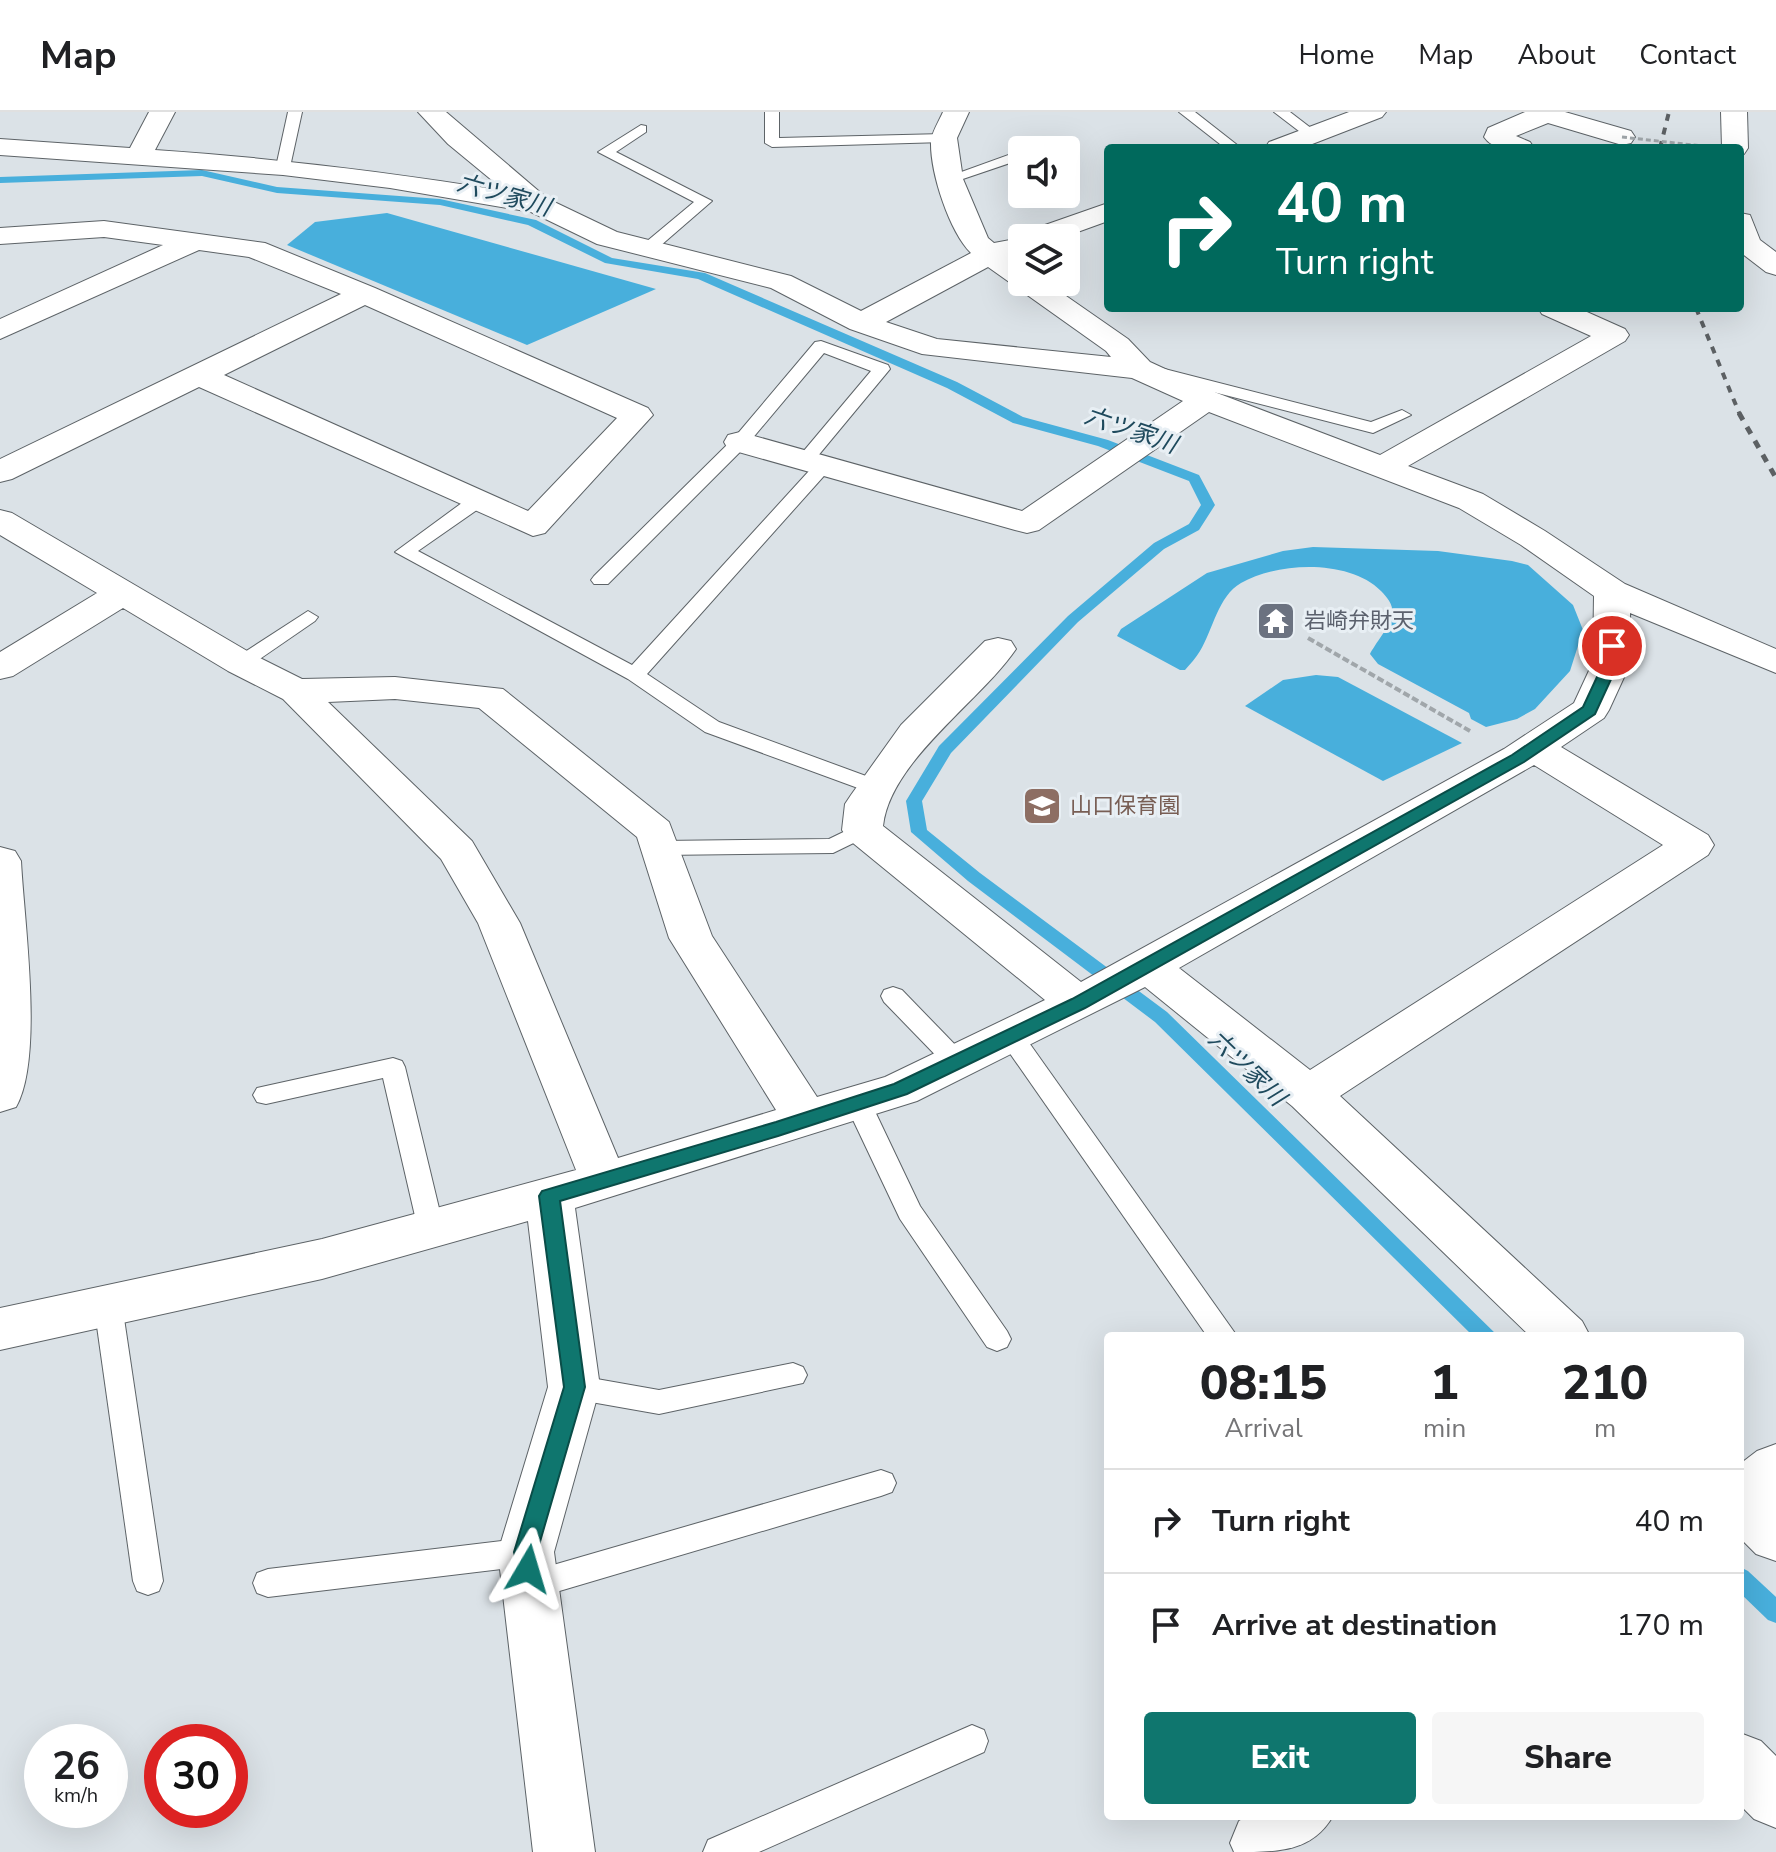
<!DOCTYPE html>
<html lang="en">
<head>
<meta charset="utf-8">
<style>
	body { margin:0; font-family:"Nunito Sans","Noto Sans JP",sans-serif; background:#f6f6f6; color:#202124; height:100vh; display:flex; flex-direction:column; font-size:30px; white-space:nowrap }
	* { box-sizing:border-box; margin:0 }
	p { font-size:26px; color:#757577 }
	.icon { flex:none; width:44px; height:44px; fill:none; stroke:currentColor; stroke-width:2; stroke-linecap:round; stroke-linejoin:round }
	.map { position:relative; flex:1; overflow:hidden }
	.sheet { position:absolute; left:1104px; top:1220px; width:640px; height:488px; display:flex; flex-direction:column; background:#fff; border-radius:8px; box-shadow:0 8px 32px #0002 }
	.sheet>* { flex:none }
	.banner { position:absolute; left:1104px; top:32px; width:640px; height:168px; border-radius:8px; box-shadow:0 8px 32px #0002; background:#00695c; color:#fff; overflow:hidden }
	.buttons { position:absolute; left:1008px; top:24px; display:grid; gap:16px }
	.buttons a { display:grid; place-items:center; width:72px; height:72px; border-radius:8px; background:#fff; box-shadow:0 8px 32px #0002; font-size:40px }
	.speed { position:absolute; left:24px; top:1612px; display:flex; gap:16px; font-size:40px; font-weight:700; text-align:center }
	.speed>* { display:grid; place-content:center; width:104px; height:104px; border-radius:50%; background:#fff; box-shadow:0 8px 32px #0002; line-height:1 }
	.speed small { font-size:20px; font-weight:400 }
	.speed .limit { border:12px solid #d22; background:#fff; color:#111 }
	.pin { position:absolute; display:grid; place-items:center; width:68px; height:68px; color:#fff; margin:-34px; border:4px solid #fff; border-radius:50%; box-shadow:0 2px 8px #0007 }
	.me { position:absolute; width:88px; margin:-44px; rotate:7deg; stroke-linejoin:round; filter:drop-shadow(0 0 6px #0008) }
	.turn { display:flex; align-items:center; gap:28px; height:168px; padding:0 40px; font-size:36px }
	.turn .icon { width:104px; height:104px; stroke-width:2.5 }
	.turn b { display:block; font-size:56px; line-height:68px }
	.eta { display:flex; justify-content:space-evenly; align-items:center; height:136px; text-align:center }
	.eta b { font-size:48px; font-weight:800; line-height:56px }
	.cta { display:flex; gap:16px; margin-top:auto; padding:16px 40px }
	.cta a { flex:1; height:92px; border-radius:8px; background:#0f766e; color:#fff; font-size:32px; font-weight:800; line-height:92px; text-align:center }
	.cta a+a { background:#f6f6f6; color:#202124 }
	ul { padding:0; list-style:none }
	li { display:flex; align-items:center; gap:24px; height:104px; padding:0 40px; border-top:2px solid #e0e0e0 }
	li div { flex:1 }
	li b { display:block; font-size:30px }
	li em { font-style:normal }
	header { display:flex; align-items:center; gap:48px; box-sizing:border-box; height:112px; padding:0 40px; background:#fff; border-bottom:2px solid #e0e0e0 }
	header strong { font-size:38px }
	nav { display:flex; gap:44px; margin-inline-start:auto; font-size:28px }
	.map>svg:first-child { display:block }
</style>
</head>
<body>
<header>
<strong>Map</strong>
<nav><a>Home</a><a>Map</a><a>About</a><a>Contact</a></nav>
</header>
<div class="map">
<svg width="1776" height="1740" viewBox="0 0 1776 1740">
	<rect width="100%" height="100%" fill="#dbe2e7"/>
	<g fill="#48afdc">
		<path d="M 387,101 L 656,177 L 527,233 L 287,133 L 315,110 Z"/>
		<path d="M 1313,435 L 1438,439 L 1512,449 L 1528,453 L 1573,493 L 1583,518 L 1570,559 L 1535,597 L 1517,607 L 1486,615 L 1471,607 L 1469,601 L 1378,552 L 1370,542 C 1374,534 1391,511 1392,506 C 1395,495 1388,486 1381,479 C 1349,447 1278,450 1241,471 C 1218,484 1213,518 1200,539 C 1196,546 1190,552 1185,558 L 1180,558 L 1117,524 L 1121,517 L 1207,461 L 1283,439 Z"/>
		<path d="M 1316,563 L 1338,565 L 1462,631 L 1383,669 L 1245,594 L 1283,568 Z"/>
	</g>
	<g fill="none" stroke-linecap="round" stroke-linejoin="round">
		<g fill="#48afdc" fill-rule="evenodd">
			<path d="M 202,58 L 277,75 L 440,87 L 536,108 L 612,146 L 705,161 L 957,270 L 1023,305 L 1108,328 L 1199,363 L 1215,393 L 1199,418 L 1164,437 L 1078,510 L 951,641 L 922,689 L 927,718 L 980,761 L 1167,900 L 1498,1224 L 1473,1224 L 1155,910 L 968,769 L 911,720 L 906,689 L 939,634 L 1068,504 L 1154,431 L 1189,412 L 1201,393 L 1189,369 L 1098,334 L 1013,311 L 947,276 L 698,167 L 605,151 L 528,113 L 440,93 L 277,81 L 202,64 L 0,71 L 0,65 Z"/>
			<path d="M 1740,1455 L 1748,1459 L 1776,1485 L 1776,1511 L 1768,1508 L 1740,1481 Z"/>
		</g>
		<defs>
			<g id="service">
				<path d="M 288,0 L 302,0 L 290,55 L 283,59 L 276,55 Z"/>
				<path d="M 765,0 L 779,0 L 779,26 L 944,22 L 951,26 L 944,30 L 772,35 L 765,31 Z"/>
				<path d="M 1179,0 L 1195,0 L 1241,36 L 1225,36 Z"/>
				<path d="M 1274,0 L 1290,0 L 1320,23 L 1318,26 L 1308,26 Z"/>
				<path d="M 641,13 L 646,14 L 646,20 L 616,40 L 712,89 L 652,141 L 640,141 L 640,135 L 694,90 L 598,40 Z"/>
				<path d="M 1053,28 L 1058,29 L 1058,35 L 1028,38 Z"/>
				<path d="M 1022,38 L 1022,47 L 954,70 L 944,70 L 942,67 Z"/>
				<path d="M 821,229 L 888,253 L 890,257 L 812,351 L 800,351 L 797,347 L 871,259 L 824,241 L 746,334 L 608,472 L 594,472 L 591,468 L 594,464 L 734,326 L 815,230 Z"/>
				<path d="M 1149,253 L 1371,310 L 1402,298 L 1411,303 L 1373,321 L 1143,262 L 1141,258 Z"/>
				<path d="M 825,347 L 831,348 L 834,352 L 831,356 L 647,562 L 719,610 L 885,671 L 888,676 L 885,681 L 877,683 L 705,620 L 628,567 L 395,440 L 470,385 L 484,385 L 486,389 L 484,393 L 418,439 L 632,553 L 819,348 Z"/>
				<path d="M 308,499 L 318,505 L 315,509 L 248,555 L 234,555 L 231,551 L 234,547 Z"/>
				<path d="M 862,711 L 870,713 L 873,718 L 870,723 L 833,741 L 661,743 L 653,741 L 650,736 L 653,731 L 661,729 L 829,727 Z"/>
				<path d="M 893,875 L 902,878 L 966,944 L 969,950 L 966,956 L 957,959 L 948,956 L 884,890 L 881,884 L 884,878 Z"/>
				<path d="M 1011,915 L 1020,918 L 1237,1224 L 1207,1224 L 1002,930 L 999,924 L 1002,918 Z"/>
				<path d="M 393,946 L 402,949 L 405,955 L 444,1117 L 440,1125 L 431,1128 L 422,1125 L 418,1117 L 383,966 L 266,992 L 257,990 L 253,983 L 257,976 L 266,974 Z"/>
				<path d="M 858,982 L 867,984 L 871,991 L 920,1094 L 1007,1219 L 1011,1227 L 1007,1235 L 997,1239 L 987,1235 L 900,1107 L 845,991 L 849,984 Z"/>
				<path d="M 108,1182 L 118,1185 L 122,1193 L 163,1469 L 159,1479 L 148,1483 L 137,1479 L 133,1469 L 94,1193 L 98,1185 Z"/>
				<path d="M 793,1251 L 803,1255 L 807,1263 L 803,1271 L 659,1302 L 574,1287 L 564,1284 L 560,1275 L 564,1266 L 574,1263 L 659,1278 Z"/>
				<path d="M 881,1358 L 892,1362 L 896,1371 L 892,1380 L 881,1384 L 529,1488 L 518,1484 L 514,1474 L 518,1464 L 529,1460 Z"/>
				<path d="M 526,1426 L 537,1430 L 541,1440 L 537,1450 L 526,1454 L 268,1485 L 257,1481 L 253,1471 L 257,1461 L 268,1457 Z"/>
				<path d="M 972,1613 L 984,1618 L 988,1629 L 984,1640 L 759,1740 L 703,1740 L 708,1728 Z"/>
			</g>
			<g id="minor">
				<path d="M 149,0 L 175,0 L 155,38 C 273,46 388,60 505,79 L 448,32 L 418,0 L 446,0 L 548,87 L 617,120 L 791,164 L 861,199 L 971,141 C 949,119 930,60 931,29 C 932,20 939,9 943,0 L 969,0 L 957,26 L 963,67 L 988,126 L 994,131 L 1021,126 L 1025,120 L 1108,91 L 1108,109 L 1061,126 L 1022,126 L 1022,141 L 1011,145 L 1022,153 L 1022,170 L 1046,170 L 1128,227 L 1150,250 L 1217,281 L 1380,343 L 1591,224 L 1542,202 L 1538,196 L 1578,196 L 1625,217 L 1629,223 L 1625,229 L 1408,354 L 1483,382 L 1545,419 L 1625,472 L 1776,537 L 1776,561 L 1630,501 L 1631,550 L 1609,598 L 1604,606 L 1561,635 L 1708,723 L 1714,733 L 1708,743 L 1340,984 L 1582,1209 L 1590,1224 L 1530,1224 L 1292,994 L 1145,875 L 917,989 L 575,1096 L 600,1275 L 554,1440 L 595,1740 L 533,1740 L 498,1440 L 548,1275 L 528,1109 L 322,1167 L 0,1238 L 0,1196 L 322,1127 L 576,1058 L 478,811 L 441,747 L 283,587 L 228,559 L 123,496 L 13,564 L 0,567 L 0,540 L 97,481 L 0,423 L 0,398 L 12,401 L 254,543 L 302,567 L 395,565 L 503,577 L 669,710 L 712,824 L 817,985 L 885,965 L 1045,888 L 848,727 L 842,718 L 845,692 L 851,683 L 901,613 L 985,529 L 998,526 L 1011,529 L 1016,537 C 981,589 890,649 883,714 L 1081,870 L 1504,637 L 1574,591 L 1593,550 L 1594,484 L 1521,433 L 1459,396 L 1209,300 L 1039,418 L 1027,421 L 1015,418 L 728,337 L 724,330 L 728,323 L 740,320 L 1022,399 L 1183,289 L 1132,266 L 922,242 L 850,217 L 771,176 L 597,132 L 531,100 L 390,76 L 283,63 L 0,43 L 0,27 L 130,36 ZM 988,155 L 1106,239 L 1111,245 L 937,227 L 886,210 ZM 395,587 L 479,596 L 637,725 L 669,826 L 776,998 L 618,1046 L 520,811 L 472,729 L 328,590 ZM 1534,653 L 1663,733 L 1310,958 L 1179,856 Z"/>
				<path d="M 1349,0 L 1386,0 L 1382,5 L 1302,36 L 1265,36 L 1269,30 Z"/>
				<path d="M 1525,0 L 1565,0 L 1631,19 L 1635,25 L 1631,31 L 1622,33 L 1548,11 L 1516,24 L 1530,30 L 1534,36 C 1517,36 1495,41 1484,25 L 1488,16 Z"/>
				<path d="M 1721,0 L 1747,0 L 1748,36 L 1744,42 L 1740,43 L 1740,36 L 1722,36 Z"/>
				<path d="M 1740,101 L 1750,103 L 1760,128 L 1776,140 L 1776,163 L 1766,160 L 1740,140 Z"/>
				<path d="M 104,109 L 265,131 L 375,176 L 648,296 L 653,303 L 545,421 L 533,424 L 199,275 L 12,367 L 0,370 L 0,347 L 341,182 L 249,145 L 199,138 L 0,227 L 0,207 L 163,133 L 104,125 L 0,132 L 0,116 ZM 365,193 L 617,306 L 528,399 L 224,263 Z"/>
				<path d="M 0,735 L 15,739 L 21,749 C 24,809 44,946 16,995 L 0,1000 Z"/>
				<path d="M 1776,1332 L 1776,1449 L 1756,1442 L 1740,1426 L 1740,1352 L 1757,1339 Z"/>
				<path d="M 1740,1621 L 1761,1629 L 1776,1644 L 1776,1716 L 1754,1707 L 1740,1693 Z"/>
				<path d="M 1247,1704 L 1333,1704 C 1312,1740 1279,1740 1234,1740 L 1230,1731 L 1239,1709 Z"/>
			</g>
		</defs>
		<use href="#service" stroke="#5d6367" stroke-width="2"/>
		<use href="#minor" stroke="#5d6367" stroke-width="2"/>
		<path stroke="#a0a6aa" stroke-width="4" stroke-dasharray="7 3" stroke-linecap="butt" d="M 1308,526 L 1470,619"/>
		<use href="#service" fill="#fff" fill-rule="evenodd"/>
		<use href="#minor" fill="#fff" fill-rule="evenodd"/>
		<g stroke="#5c6063" stroke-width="4" stroke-dasharray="7 7" stroke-linecap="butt">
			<path d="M 1660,36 L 1669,0"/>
			<path d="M 1696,196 L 1740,303"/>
		</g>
		<path stroke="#5c6063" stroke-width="5" stroke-dasharray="8 8" stroke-linecap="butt" d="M 1739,301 L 1776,366"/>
		<path stroke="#a0a6aa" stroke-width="3" stroke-dasharray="5 3" stroke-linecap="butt" d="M 1622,25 L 1720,36"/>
	</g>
	<path fill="#0f766e" stroke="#0a4d48" stroke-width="2" d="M 1612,529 L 1620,534 L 1619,550 L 1595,602 L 1524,650 L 1085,896 L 907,982 L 778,1024 L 560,1089 L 585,1275 L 537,1440 L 539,1457 L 536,1465 L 528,1468 L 519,1465 L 514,1440 L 564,1275 L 539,1084 L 542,1079 L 776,1010 L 894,972 L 1072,887 L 1512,643 L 1583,595 L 1604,550 L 1605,534 Z"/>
	<defs>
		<symbol id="temple-square" viewBox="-11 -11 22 22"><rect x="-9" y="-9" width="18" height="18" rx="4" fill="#6b7280" stroke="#e8eff4"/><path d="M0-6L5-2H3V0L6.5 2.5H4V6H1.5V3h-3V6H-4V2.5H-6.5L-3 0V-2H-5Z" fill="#fff"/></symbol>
		<symbol id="school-square" viewBox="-11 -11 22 22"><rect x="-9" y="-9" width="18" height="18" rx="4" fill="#8d6e63" stroke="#e8eff4"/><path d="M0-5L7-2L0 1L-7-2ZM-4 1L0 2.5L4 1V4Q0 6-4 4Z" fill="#fff"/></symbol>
	</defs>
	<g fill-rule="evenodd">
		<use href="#temple-square" x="1254" y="487" width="44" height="44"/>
		<use href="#school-square" x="1020" y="672" width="44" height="44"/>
	</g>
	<g text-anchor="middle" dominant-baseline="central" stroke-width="6" stroke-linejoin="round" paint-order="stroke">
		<g font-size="22" fill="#5b616d" stroke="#e8eff4" text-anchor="start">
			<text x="1304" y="509">岩崎弁財天</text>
		</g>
		<g font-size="22" fill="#785e54" stroke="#e8eff4" text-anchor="start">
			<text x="1070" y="694">山口保育園</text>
		</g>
		<g font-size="24" font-style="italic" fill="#1f4a5d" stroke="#e8eff4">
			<text transform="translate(504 83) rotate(16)">六ツ家川</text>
			<text transform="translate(1131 318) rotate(19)">六ツ家川</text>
			<text transform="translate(1247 956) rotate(44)">六ツ家川</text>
		</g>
	</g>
</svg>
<div class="buttons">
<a><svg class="icon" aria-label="sound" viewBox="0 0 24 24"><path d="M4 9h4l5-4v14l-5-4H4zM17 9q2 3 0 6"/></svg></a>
<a><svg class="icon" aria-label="layers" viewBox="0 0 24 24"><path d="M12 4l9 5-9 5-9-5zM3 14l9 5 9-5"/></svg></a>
</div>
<div class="speed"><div>26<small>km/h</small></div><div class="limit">30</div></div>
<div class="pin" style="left:1612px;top:534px;background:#d93025"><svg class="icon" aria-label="arrive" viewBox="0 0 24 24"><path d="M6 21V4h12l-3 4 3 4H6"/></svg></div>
<svg class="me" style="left:528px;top:1457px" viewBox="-20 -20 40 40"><path d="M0-17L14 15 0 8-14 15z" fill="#0f766e" stroke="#fff" stroke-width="4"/></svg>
<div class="banner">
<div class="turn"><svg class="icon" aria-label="right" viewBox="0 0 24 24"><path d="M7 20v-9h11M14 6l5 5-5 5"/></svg><div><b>40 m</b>Turn right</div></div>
</div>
<section class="sheet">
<div class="eta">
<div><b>08:15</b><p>Arrival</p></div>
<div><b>1</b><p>min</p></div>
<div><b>210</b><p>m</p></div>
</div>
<ul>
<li><svg class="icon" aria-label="right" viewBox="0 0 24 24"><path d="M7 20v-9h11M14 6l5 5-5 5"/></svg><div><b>Turn right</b></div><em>40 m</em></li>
<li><svg class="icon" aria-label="arrive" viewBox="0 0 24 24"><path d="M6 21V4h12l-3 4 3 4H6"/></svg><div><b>Arrive at destination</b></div><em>170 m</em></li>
</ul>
<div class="cta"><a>Exit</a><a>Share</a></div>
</section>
</div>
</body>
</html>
